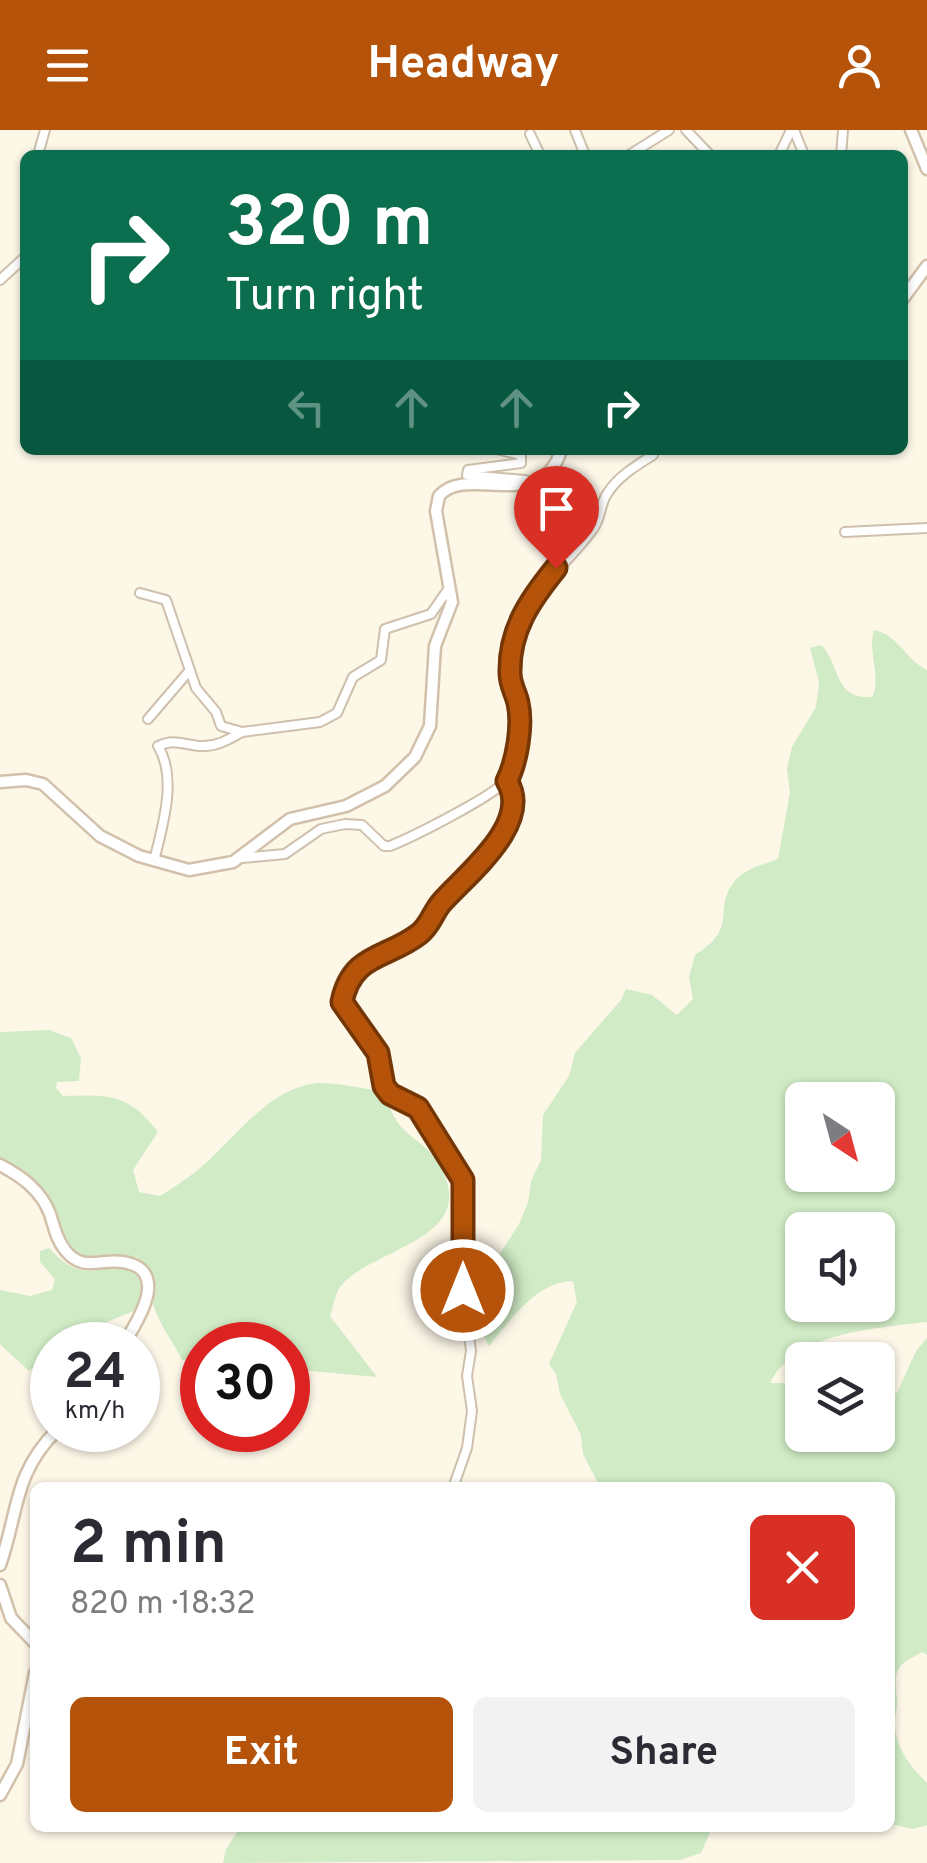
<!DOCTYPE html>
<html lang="en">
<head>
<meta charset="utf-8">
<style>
	body { margin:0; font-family:Overpass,sans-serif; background:#f2f2f3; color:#2b2b33; height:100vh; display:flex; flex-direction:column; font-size:38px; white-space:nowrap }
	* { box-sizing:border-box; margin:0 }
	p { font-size:32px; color:#7c7c81 }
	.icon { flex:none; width:55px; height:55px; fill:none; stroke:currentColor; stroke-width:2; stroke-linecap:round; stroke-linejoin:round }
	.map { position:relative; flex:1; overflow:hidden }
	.drawer { position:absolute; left:30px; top:1352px; width:865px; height:350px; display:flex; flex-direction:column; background:#fff; border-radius:15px; box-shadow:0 2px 8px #0004 }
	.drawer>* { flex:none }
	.banner { position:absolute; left:20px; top:20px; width:888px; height:305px; border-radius:15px; box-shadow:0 2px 8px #0004; background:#0b6e4f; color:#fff; overflow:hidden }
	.needle { width:65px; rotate:144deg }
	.controls { position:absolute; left:785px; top:952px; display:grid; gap:20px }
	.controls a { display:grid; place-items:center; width:110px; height:110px; border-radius:15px; background:#fff; box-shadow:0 2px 8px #0004; font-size:50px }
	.speed { position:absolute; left:30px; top:1192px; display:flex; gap:20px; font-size:50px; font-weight:700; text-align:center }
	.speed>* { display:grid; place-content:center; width:130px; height:130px; border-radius:50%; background:#fff; box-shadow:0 2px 8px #0004; line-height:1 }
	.speed small { font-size:25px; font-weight:400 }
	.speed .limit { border:15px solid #d22; background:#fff; color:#111 }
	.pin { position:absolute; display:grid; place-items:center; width:85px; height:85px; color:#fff; margin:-102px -42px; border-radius:50% 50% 50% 0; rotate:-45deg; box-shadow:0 0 10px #0007 }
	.pin .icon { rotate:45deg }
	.me { position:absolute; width:110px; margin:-55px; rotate:0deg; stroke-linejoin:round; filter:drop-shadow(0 0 8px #0008) }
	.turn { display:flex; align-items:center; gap:35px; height:210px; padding:0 40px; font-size:45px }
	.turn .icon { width:130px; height:130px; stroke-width:2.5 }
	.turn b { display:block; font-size:70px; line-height:85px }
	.lanes { display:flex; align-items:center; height:95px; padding:0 40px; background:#0003; justify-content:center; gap:50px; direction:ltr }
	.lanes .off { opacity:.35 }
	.round { display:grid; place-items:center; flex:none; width:105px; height:105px; border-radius:15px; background:#f2f2f3 }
	.summary { display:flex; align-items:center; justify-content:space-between; height:170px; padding:0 40px }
	h1 { font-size:60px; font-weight:700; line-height:75px }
	.button { display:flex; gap:20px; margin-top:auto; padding:20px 40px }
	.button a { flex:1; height:115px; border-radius:15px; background:#b45309; color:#fff; font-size:40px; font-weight:700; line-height:115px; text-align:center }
	.button a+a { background:#f2f2f3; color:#2b2b33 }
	header { display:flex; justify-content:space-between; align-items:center; height:130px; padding:0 40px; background:#b45309; color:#fff; font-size:45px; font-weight:700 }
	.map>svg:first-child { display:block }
</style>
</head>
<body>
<header><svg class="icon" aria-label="menu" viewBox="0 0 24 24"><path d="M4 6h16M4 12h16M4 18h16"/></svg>Headway<svg class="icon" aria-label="person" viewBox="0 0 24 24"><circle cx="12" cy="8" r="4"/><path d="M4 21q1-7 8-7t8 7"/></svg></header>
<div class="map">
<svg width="927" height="1733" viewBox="0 0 927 1733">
	<rect width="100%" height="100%" fill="#fdf7e8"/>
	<g fill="#d0ebc5" fill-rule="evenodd">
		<path d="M 874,500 C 897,504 906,530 927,540 L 927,1192 C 877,1198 795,1202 770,1253 L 792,1253 L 802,1246 L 802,1305 L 878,1305 L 878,1264 L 897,1263 L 916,1221 L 927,1208 L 927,1525 L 923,1522 C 892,1536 895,1542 897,1572 C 897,1581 894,1589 895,1597 C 897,1620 912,1638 927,1653 L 927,1695 L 913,1699 L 890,1694 L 890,1358 L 600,1357 L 583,1324 L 581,1305 L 560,1264 L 556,1244 L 549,1234 L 577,1172 L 573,1151 C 536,1152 511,1190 489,1216 L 482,1203 L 482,1152 L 519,1094 L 528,1073 L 531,1051 L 541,1030 L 543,985 L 569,946 L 575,923 L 621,870 L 626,859 L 652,865 L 677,885 L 693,869 L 689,847 L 695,825 C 741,796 711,780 735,751 C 744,739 764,734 778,729 L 790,662 L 787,639 L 792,617 L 816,577 L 819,552 L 810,518 L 821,515 C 840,532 833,570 872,567 C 882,548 867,522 874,500 ZM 802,970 L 878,970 L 878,1045 L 802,1045 ZM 802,1100 L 878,1100 L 878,1175 L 802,1175 Z"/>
		<path d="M 49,900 L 71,908 L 81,928 L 79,951 L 57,952 L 56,958 L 63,966 C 109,965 128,963 158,1002 L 133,1040 L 139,1062 L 160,1066 C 178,1055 196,1043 211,1028 C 241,1000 275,955 320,953 C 340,953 363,959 383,961 C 387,970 391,982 396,990 C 413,1015 439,1016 448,1056 C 461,1112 366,1122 340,1157 C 335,1164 333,1178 330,1186 L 377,1247 L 288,1239 L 288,1215 L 202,1215 L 202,1231 L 182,1230 C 174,1213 160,1195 154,1177 C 147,1151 166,1150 136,1127 C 120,1127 97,1133 82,1128 C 61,1120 61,1092 51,1076 C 37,1055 22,1040 0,1028 L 0,902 Z"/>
		<path d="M 49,1118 C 94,1169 115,1112 144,1155 L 141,1178 L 90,1199 L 66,1215 L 52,1215 L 52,1224 L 29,1241 L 0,1214 L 0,1160 L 30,1166 L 52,1160 L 55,1149 L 40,1132 L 40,1121 Z"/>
		<path d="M 240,1698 L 712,1698 L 701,1723 L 680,1730 L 223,1733 L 226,1719 Z"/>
	</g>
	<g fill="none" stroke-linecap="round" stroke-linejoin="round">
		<defs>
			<g id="street">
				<path d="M 575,0 L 585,25"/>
				<path d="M 686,0 L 710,25"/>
				<path d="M 794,0 L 804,25"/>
				<path d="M 530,4 L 540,25"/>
				<path d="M 38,25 L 45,0"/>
				<path d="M 629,25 L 669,0"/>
				<path d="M 779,25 L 791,0"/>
				<path d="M 841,25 L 843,0"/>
				<path d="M 0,150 L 25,127"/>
				<path d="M 500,320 L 521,325 L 521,333 L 468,340 L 467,345 L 525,350"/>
				<path d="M 845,402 L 927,398"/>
				<path d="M 140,463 L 166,470 L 196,558 L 216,582 L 221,596 L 242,602 L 320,592 L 337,583 L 353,547 L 381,530 L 385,499 L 431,484 L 449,458"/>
				<path d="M 148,589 L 190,540"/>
				<path d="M 242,728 L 285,724 L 321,699 L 345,694 L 362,695 L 384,716 L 390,716 C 412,707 499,664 508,648 C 518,631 522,593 518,574 C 515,557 508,547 510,529 C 518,464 560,445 593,399 C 601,388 600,374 607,364 C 617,347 637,335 653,325"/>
				<path d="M 154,731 C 162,697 178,649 158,616 C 175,608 183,615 200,616 C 216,617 228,610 242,602"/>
				<path d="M 453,1358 L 467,1318 L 472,1281 L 467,1246 L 471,1221 L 463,1160 L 463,1051 L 418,978 L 390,964 L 384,957 L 378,923 L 343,872 C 352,823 387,829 420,804 C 430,796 433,782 442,772 C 466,744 534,693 507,651"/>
			</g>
			<g id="secondary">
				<path d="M 911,0 L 927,39"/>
				<path d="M 902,170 L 927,136"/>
				<path d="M 0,652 L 26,650 L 43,654 L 100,706 L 139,726 L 189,740 L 233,732 L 290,689 L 346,676 L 385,656 L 415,627 L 430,596 L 435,516 L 452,472 L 436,381 L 439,366 C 467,333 542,385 561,320"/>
				<path d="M 0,1035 C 21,1046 41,1060 50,1084 C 54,1096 56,1109 65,1120 C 82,1142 99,1129 122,1132 C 173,1139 136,1194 123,1215"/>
				<path d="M 0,1435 C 19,1381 13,1344 57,1300"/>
				<path d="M 0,1455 L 11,1488 L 35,1513"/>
				<path d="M 0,1665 L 17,1634 L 35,1543"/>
			</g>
		</defs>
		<use href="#street" stroke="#cfc0ad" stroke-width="12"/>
		<use href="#secondary" stroke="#d2c1aa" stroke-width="15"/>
		<use href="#street" stroke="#fff" stroke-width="8"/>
		<use href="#secondary" stroke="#fff" stroke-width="10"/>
	</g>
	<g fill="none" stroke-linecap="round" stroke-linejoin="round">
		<defs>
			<path id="route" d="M 463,1160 L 463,1050 L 418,978 L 390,964 L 384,956 L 378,923 L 342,872 C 352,823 387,829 419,804 C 430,796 433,782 442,772 C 467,744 533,693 507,651 C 517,631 523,595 518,573 C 516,563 510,555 510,543 C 509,500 530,470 556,438"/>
		</defs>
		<use href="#route" stroke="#753606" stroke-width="25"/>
		<use href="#route" stroke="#b45309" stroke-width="18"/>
	</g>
</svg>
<div class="controls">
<a><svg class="needle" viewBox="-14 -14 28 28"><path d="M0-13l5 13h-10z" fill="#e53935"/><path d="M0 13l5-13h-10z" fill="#7c7c81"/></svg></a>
<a><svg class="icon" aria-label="sound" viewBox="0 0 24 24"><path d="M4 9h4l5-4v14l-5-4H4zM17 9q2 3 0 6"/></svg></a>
<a><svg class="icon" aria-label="layers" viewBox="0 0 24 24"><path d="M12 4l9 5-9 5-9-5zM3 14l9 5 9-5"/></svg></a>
</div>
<div class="speed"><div>24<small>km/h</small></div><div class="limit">30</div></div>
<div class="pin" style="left:556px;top:438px;background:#d93025"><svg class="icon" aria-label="arrive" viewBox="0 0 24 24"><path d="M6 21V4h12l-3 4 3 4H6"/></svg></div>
<svg class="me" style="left:463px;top:1160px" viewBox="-20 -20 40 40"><circle r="17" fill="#b45309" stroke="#fff" stroke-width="3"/><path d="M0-11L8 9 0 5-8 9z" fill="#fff"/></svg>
<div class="banner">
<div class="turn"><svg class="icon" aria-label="right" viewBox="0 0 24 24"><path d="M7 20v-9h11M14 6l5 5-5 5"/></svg><div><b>320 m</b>Turn right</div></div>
<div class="lanes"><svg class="icon off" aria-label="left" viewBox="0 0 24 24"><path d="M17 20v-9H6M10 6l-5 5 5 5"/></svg><svg class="icon off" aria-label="ahead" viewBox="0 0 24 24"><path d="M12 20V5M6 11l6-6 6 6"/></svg><svg class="icon off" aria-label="ahead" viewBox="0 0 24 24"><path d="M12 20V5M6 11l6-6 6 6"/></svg><svg class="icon" aria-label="right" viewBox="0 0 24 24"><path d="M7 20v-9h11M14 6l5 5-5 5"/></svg></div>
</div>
<section class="drawer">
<div class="summary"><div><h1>2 min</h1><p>820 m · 18:32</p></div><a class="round" style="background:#d93025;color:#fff"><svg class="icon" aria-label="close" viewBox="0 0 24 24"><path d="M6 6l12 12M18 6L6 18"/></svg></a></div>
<div class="button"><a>Exit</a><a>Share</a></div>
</section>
</div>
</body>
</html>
